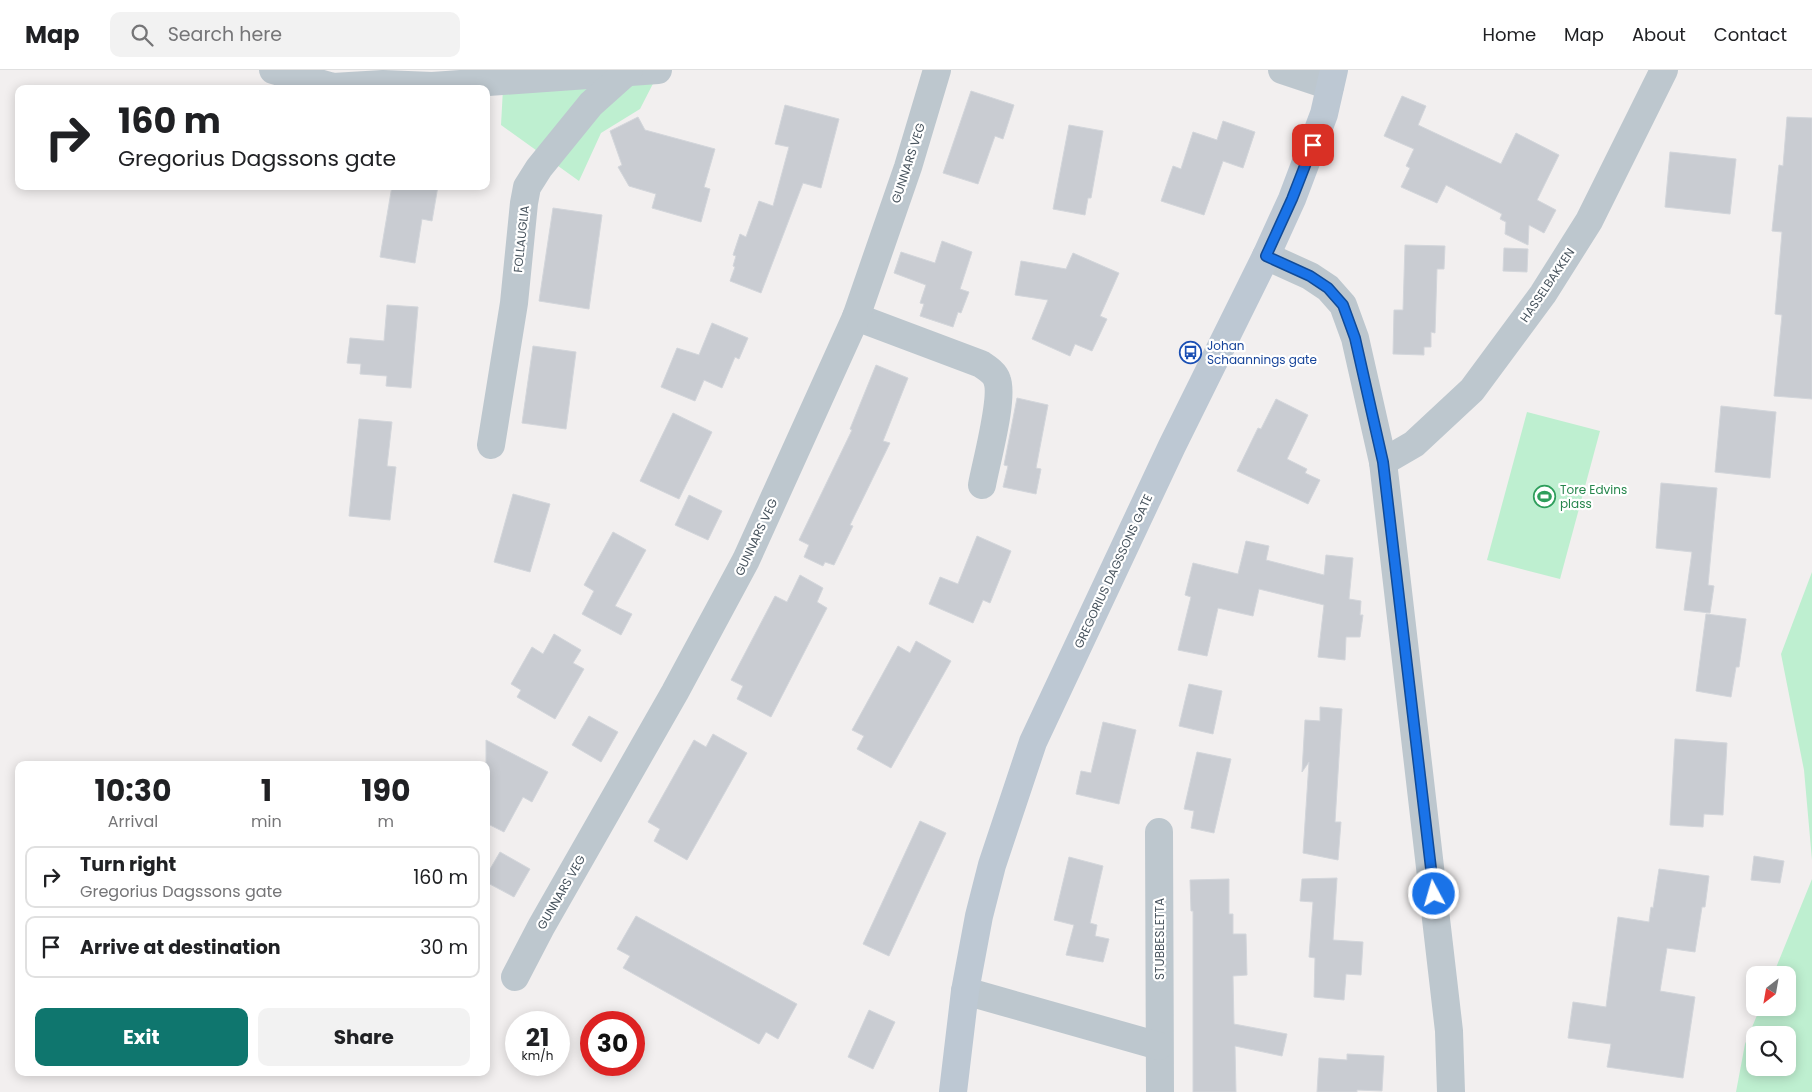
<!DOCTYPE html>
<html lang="en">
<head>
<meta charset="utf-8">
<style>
	body { margin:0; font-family:Poppins,sans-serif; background:#f2f2f2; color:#202124; height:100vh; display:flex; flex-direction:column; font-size:19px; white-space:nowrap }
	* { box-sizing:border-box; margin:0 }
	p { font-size:16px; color:#757577 }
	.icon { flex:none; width:28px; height:28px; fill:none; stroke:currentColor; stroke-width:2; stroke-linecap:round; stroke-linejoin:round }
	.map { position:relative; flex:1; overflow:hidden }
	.side { position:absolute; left:15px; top:691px; width:475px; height:315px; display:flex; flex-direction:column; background:#fff; border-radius:10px; box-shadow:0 2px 12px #0003 }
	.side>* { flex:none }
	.banner { position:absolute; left:15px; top:15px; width:475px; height:105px; border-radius:10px; box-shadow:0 2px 12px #0003; background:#fff; color:#202124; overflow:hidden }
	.needle { width:32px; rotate:211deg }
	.tools { position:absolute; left:1746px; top:896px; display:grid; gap:10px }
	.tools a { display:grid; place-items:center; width:50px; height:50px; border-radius:10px; background:#fff; box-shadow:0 2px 12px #0003; font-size:25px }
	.speed { position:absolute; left:505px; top:941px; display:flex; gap:10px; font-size:25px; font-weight:700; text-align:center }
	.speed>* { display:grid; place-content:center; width:65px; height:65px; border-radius:50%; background:#fff; box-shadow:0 2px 12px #0003; line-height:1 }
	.speed small { font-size:12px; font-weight:400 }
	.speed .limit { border:8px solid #d22; background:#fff; color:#111 }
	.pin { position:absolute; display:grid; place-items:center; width:42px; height:42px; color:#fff; margin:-21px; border-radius:10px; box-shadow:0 2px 8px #0006 }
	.me { position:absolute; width:55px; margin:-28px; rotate:354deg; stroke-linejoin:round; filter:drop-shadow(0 0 4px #0008) }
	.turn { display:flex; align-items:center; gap:18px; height:105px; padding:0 20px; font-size:22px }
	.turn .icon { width:65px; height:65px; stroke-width:2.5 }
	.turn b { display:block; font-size:35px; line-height:42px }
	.eta { display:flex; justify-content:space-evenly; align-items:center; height:85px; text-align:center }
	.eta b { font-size:30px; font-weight:700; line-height:35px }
	.cta { display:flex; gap:10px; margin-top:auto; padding:10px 20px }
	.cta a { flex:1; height:58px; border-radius:10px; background:#0f766e; color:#fff; font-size:20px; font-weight:700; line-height:58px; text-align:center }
	.cta a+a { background:#f2f2f2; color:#202124 }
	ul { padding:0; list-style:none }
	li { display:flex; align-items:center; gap:15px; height:62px; margin:0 10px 8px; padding:0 10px; border:2px solid #e0e0e0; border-radius:10px }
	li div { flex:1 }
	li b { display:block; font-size:19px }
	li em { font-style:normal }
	header { display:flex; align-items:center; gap:30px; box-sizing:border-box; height:70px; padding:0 25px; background:#fff; border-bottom:1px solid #e0e0e0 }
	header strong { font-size:24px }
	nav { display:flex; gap:28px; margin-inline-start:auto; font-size:18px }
	.search { width:350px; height:45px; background:#f2f2f2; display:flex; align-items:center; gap:12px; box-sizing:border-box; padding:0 18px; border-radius:10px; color:#757577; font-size:19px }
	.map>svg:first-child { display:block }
</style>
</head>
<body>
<header>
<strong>Map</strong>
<div class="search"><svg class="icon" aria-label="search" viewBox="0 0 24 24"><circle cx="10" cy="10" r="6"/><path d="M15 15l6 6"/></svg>Search here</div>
<nav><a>Home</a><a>Map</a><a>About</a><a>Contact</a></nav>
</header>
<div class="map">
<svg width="1812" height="1022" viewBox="0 0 1812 1022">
	<rect width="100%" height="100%" fill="#f2efef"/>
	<g fill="#beefd0" fill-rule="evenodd">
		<path d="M 504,0 L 660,0 L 640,39 L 601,63 L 579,111 L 501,55 Z"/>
		<path d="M 1527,342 L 1600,361 L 1560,509 L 1487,490 Z"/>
		<path d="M 1812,502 L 1812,790 L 1804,700 L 1781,584 Z"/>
		<path d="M 1812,809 L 1812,1022 L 1736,1022 L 1745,974 L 1760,938 L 1788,938 L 1788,905 L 1773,905 ZM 1755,965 L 1788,965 L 1788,998 L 1755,998 Z"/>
	</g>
	<g fill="#c9ccd2" stroke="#d3d6db">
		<path d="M 971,21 L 1014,35 L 1003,69 L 995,66 L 978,114 L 943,103 Z"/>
		<path d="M 1402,26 L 1426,36 L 1418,55 L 1501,94 L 1516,63 L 1559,85 L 1537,130 L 1556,140 L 1544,163 L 1529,155 L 1528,175 L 1505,164 L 1506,152 L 1500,149 L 1502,144 L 1446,115 L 1437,133 L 1401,117 L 1410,98 L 1406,96 L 1414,79 L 1384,66 Z"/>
		<path d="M 785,35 L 839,49 L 821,118 L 803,113 L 761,223 L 730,211 L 735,197 L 733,196 L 736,186 L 733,185 L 740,164 L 746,167 L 759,131 L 773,136 L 789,77 L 775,74 Z"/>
		<path d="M 638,47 L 645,60 L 715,79 L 704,117 L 710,119 L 701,152 L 652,138 L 656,124 L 629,116 L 618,97 L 622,95 L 610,61 Z"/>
		<path d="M 1787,47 L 1812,48 L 1812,329 L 1774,326 L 1782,245 L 1775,244 L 1782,162 L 1772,161 L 1779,95 L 1783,96 Z"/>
		<path d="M 1223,51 L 1255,62 L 1243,98 L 1223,91 L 1204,145 L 1161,131 L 1173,96 L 1181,99 L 1193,62 L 1217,70 Z"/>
		<path d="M 1069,55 L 1103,61 L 1091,128 L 1088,128 L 1085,145 L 1053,139 Z"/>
		<path d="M 1670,82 L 1736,89 L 1730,144 L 1665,137 Z"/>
		<path d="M 392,116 L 438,116 L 432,151 L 422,149 L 415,193 L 380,187 Z"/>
		<path d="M 553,138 L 602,145 L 589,239 L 539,231 Z"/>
		<path d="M 942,171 L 972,182 L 960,219 L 969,222 L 961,243 L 958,242 L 953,257 L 920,246 L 924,234 L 920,233 L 926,215 L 894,203 L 901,182 L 935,193 Z"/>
		<path d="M 1405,175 L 1445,176 L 1444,199 L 1437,199 L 1435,263 L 1431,262 L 1431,277 L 1424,277 L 1424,285 L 1393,284 L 1394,240 L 1403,240 Z"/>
		<path d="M 1504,178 L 1528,179 L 1527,202 L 1503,201 Z"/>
		<path d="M 1073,183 L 1119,203 L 1100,246 L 1107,249 L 1092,281 L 1075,274 L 1070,286 L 1032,269 L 1048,230 L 1015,225 L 1021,191 L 1066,199 Z"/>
		<path d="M 387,235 L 418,237 L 411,318 L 386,316 L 387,306 L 360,304 L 361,294 L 347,293 L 350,268 L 384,271 Z"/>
		<path d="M 712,253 L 748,268 L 739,289 L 735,287 L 722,318 L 704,310 L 695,331 L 661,317 L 677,278 L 699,285 Z"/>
		<path d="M 533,276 L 576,282 L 566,359 L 522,353 Z"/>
		<path d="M 876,295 L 908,308 L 883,371 L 890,373 L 850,455 L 853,456 L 834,495 L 825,492 L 823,496 L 804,487 L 809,475 L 799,470 L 852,360 L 850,359 Z"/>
		<path d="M 1017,328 L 1048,335 L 1036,398 L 1041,399 L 1036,424 L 1003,417 L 1008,396 L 1004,395 Z"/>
		<path d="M 1276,329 L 1308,345 L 1287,389 L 1307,399 L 1305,403 L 1320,410 L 1308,434 L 1237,401 L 1258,358 L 1261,359 Z"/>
		<path d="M 1721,336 L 1776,342 L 1770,408 L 1715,402 Z"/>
		<path d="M 673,343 L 712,362 L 679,429 L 640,411 Z"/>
		<path d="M 359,349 L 392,352 L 387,396 L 396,397 L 390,450 L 349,446 Z"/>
		<path d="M 1661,413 L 1717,418 L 1708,515 L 1714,516 L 1710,543 L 1684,540 L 1692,482 L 1656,478 Z"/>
		<path d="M 513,424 L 550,434 L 530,502 L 494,492 Z"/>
		<path d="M 689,425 L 722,441 L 708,470 L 675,455 Z"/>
		<path d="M 613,462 L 646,480 L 615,536 L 632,544 L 621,565 L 582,544 L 594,521 L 584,515 Z"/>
		<path d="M 977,466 L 1011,481 L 990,533 L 983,530 L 973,553 L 929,534 L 940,507 L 958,514 Z"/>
		<path d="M 1246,471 L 1269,476 L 1266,490 L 1324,505 L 1326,485 L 1353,488 L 1349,529 L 1361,531 L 1360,545 L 1363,545 L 1360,567 L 1346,567 L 1345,590 L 1318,587 L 1324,535 L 1259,519 L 1253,546 L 1218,538 L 1207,586 L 1178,580 L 1191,527 L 1185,525 L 1193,493 L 1238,504 Z"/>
		<path d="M 800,505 L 823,518 L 817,532 L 827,538 L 771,647 L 737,629 L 743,616 L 731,610 L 775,526 L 787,532 Z"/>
		<path d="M 1706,544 L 1746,549 L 1739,597 L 1736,597 L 1731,627 L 1696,621 Z"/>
		<path d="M 554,564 L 581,580 L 573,593 L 584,599 L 555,649 L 517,627 L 521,620 L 511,614 L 532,577 L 543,584 Z"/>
		<path d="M 916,571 L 951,591 L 891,698 L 857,679 L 864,666 L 852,660 L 898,576 L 910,583 Z"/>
		<path d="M 1189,614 L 1222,621 L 1213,664 L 1179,656 Z"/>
		<path d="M 1320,637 L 1342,639 L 1335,752 L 1341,752 L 1338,790 L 1303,783 L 1309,692 L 1302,702 L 1305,650 L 1320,651 Z"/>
		<path d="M 589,646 L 618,662 L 601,692 L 572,675 Z"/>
		<path d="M 1103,652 L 1136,660 L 1119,734 L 1076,724 L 1081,701 L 1091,703 Z"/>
		<path d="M 713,664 L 747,683 L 687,790 L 654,771 L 660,759 L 648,752 L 694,670 L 706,677 Z"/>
		<path d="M 1675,669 L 1727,673 L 1723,745 L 1704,744 L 1703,757 L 1670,755 Z"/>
		<path d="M 486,670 L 548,702 L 532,732 L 523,727 L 504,762 L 486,753 Z"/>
		<path d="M 1197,682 L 1231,689 L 1214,763 L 1191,758 L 1194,741 L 1184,739 Z"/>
		<path d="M 920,751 L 946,763 L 889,886 L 863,874 Z"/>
		<path d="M 500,782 L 530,799 L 514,827 L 486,812 L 486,806 Z"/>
		<path d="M 1754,786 L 1784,791 L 1780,813 L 1751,810 Z"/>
		<path d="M 1069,787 L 1103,796 L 1090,853 L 1097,855 L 1095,866 L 1109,869 L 1103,892 L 1066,885 L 1074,855 L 1054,850 Z"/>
		<path d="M 1659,799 L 1709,806 L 1705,837 L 1702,837 L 1695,882 L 1667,878 L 1660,921 L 1695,927 L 1683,1008 L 1607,997 L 1611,974 L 1568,968 L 1573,932 L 1606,937 L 1618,847 L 1649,852 L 1651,837 L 1653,838 Z"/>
		<path d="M 1337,808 L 1333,870 L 1363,872 L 1361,905 L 1346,904 L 1344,930 L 1314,927 L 1315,888 L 1309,887 L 1313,832 L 1300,831 L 1302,809 Z"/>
		<path d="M 1229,809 L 1229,844 L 1233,844 L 1233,864 L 1246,864 L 1247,905 L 1233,906 L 1234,954 L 1287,964 L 1282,986 L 1235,976 L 1236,1022 L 1193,1022 L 1193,841 L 1191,841 L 1190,810 Z"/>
		<path d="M 636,846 L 797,934 L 778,969 L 766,962 L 759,974 L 623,898 L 630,886 L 617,879 Z"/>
		<path d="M 869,940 L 895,952 L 873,999 L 848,987 Z"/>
		<path d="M 1347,984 L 1384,986 L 1382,1021 L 1357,1020 L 1357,1022 L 1317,1022 L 1319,988 L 1347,990 Z"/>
	</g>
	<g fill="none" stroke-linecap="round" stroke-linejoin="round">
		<g stroke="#bdc7ce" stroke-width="28">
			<path d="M 273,0 L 333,17 L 383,14 L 432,16 L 658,0"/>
			<path d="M 1282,0 L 1330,16"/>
			<path d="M 1266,186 L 1310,206 L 1328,218 L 1343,235 L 1355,268 L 1383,392 L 1449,961 L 1451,1022"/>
			<path d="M 856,247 L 981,294 C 987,298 995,303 997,310 C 1004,328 986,393 982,415"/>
			<path d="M 491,375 L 514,233 L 524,133 L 527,117 L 539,98 L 591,34 L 629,0"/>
			<path d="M 1383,392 L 1414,374 L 1472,320 L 1543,224 L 1589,151 L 1664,0"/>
			<path d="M 1159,762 L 1160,1022"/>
			<path d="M 515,907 L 541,857 L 675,622 L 746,490 L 856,247 L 908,97 L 937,0"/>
			<path d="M 965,921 L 1159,976"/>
		</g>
		<path stroke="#bdc8d3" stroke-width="28" d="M 953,1022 L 965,921 L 979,846 L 992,795 L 1033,672 L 1172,376 L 1266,186 L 1292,129 L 1324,44 L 1334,0"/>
	</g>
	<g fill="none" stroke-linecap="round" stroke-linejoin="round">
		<defs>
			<path id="route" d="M 1313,75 L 1292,129 L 1266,186 L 1310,206 L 1328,218 L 1343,235 L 1355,268 L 1383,392 L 1434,824"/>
		</defs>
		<use href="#route" stroke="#114b97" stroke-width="12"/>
		<use href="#route" stroke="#1a73e8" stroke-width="9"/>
	</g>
	<defs>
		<symbol id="bus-ring" viewBox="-11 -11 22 22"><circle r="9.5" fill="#fff" stroke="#1a4fb4" stroke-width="1.5"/><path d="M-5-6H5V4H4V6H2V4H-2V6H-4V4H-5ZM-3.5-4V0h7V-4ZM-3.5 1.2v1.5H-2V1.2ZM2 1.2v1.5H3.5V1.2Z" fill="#1a4fb4"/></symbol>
		<symbol id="stadium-ring" viewBox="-11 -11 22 22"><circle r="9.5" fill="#fff" stroke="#2e9e5b" stroke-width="1.5"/><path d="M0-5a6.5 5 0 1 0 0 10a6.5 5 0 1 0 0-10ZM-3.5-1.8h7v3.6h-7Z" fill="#2e9e5b"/></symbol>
	</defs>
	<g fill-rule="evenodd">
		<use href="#bus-ring" x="1178" y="270" width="25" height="25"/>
		<use href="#stadium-ring" x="1532" y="414" width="25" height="25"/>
	</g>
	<g text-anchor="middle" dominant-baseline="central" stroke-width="4.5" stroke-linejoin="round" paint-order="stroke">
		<g font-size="12" fill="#47535d" stroke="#fff">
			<text transform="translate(908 93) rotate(-72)">GUNNARS VEG</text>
			<text transform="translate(521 169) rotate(-84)">FOLLAUGLIA</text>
			<text transform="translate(1547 215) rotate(-56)">HASSELBAKKEN</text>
			<text transform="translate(756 467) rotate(-65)">GUNNARS VEG</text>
			<text transform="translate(1113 501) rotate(-65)">GREGORIUS DAGSSONS GATE</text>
			<text transform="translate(561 822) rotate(-60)">GUNNARS VEG</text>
			<text transform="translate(1159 869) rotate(-90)">STUBBESLETTA</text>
		</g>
		<g font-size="12" fill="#164399" stroke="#fff" text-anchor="start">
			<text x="1207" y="275">Johan<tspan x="1207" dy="14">Schaannings gate</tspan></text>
		</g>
		<g font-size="12" fill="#27864d" stroke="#fff" text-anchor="start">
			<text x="1560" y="419">Tore Edvins<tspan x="1560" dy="14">plass</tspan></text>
		</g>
	</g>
</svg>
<div class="tools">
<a><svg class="needle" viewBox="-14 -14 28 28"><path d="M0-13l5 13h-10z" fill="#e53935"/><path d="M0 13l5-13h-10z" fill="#757577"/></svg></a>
<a><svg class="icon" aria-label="search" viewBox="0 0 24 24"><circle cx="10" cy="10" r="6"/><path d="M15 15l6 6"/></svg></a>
</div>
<div class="speed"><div>21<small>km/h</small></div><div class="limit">30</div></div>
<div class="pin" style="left:1313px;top:75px;background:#d93025"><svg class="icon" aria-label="arrive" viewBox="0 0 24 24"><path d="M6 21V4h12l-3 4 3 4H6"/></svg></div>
<svg class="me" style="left:1434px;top:824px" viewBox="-20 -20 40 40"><circle r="17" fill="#1a73e8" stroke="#fff" stroke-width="3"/><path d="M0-11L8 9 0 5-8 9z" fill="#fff"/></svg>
<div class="banner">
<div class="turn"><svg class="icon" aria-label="right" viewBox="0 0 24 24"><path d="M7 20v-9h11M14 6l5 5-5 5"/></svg><div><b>160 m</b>Gregorius Dagssons gate</div></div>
</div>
<section class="side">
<div class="eta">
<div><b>10:30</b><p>Arrival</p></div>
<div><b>1</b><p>min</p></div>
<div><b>190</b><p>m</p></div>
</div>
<ul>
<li><svg class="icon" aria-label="right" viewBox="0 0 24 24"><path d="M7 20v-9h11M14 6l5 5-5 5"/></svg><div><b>Turn right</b><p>Gregorius Dagssons gate</p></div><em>160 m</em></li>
<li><svg class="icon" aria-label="arrive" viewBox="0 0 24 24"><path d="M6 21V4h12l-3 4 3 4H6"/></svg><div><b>Arrive at destination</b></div><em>30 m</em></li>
</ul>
<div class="cta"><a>Exit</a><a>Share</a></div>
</section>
</div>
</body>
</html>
